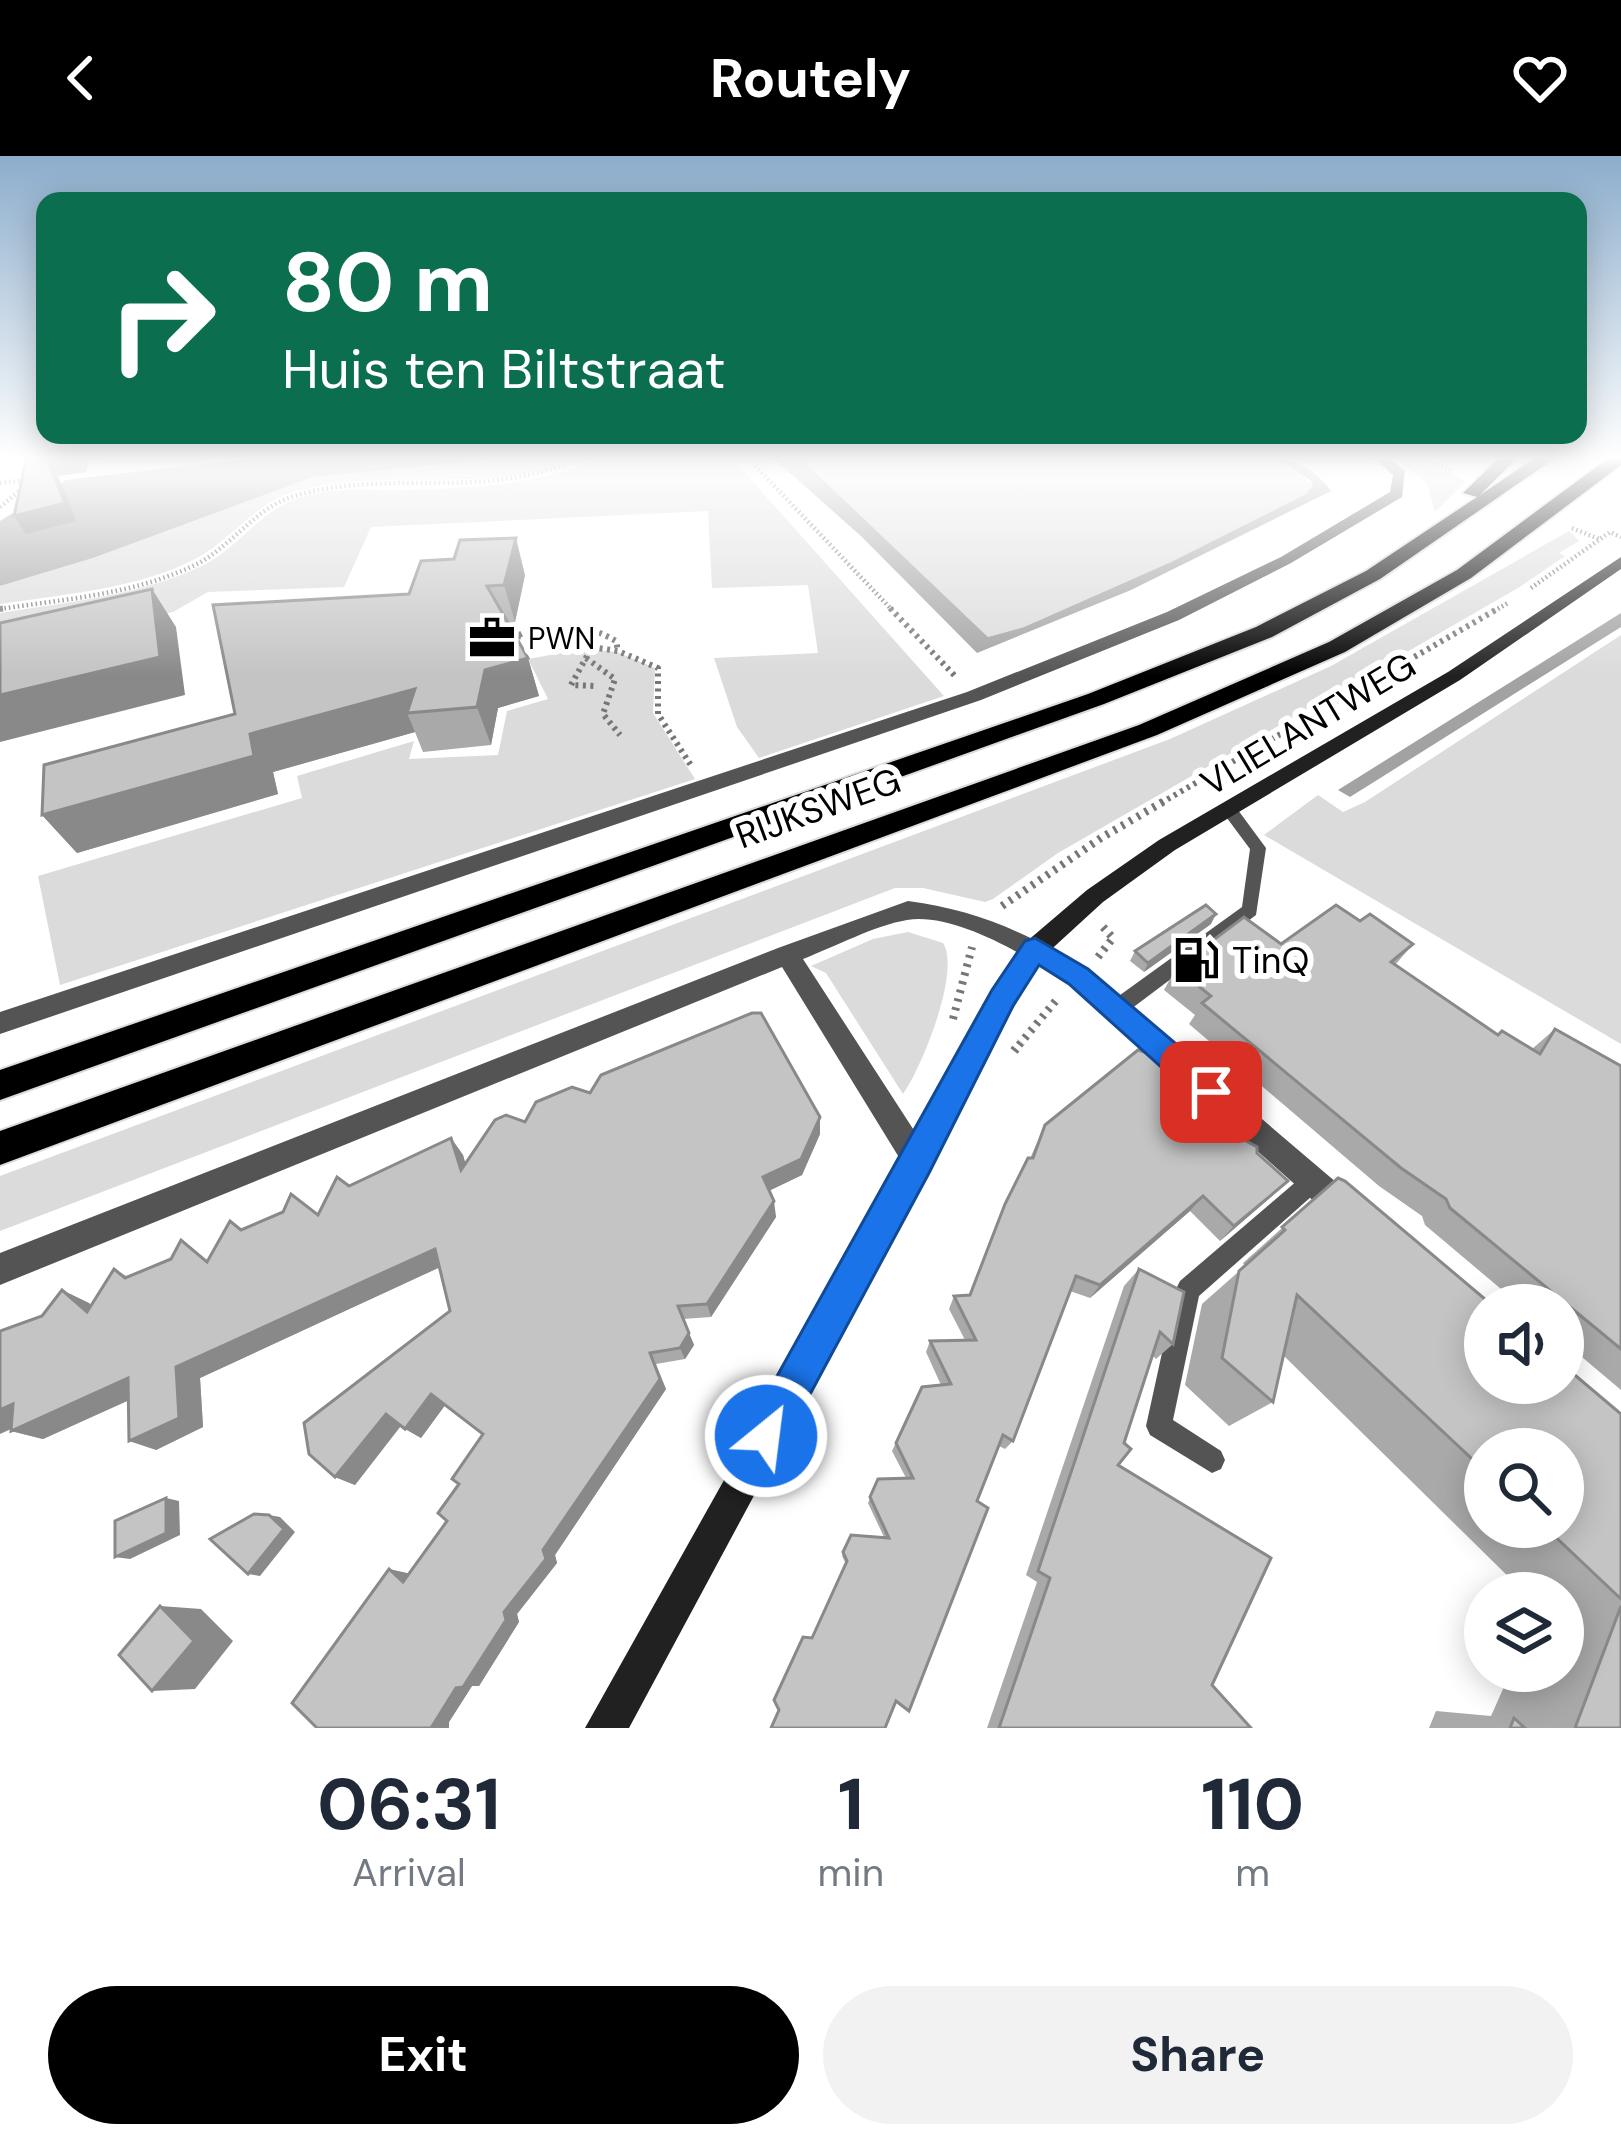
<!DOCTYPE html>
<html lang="en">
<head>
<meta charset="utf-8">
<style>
	body { margin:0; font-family:"DM Sans",sans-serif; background:#f2f2f3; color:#1f2937; height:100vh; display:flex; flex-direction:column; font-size:45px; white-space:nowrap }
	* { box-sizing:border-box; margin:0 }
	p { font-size:39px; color:#747a83 }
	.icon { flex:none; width:66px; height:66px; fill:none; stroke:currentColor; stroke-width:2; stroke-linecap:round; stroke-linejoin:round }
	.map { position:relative; height:1572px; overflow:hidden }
	.sheet { display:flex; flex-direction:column; background:#fff; flex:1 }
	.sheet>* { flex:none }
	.banner { position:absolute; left:36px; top:36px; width:1551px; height:252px; border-radius:24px; box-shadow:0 6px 30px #0003; background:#0b6e4f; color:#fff; overflow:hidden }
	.controls { position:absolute; left:1464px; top:1128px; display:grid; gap:24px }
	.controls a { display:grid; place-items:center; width:120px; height:120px; border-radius:50%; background:#fff; box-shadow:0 6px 30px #0003; font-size:60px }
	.pin { position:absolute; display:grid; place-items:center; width:102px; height:102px; color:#fff; margin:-51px; border-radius:24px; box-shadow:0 6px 18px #0006 }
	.me { position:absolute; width:132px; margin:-66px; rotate:29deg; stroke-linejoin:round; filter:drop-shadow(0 0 9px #0008) }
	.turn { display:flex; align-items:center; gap:42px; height:252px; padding:0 48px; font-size:54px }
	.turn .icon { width:156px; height:156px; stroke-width:2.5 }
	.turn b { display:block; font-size:84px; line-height:102px }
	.eta { display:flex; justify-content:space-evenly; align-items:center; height:204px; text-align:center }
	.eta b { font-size:72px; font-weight:700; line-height:84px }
	.action { display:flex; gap:24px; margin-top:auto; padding:24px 48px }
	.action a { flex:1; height:138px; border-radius:72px; background:#000; color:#fff; font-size:48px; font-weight:700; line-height:138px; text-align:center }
	.action a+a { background:#f2f2f3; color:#1f2937 }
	header { display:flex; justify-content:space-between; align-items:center; height:156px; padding:0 48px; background:#000; color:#fff; font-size:54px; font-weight:700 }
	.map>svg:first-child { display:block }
</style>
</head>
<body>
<header><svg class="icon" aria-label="back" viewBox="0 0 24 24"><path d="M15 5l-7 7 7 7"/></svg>Routely<svg class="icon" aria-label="heart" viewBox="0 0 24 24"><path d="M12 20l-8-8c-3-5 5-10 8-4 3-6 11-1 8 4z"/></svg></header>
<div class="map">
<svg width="1621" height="1572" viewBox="0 0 1621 1572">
	<rect width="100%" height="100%" fill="#fff"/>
	<g fill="#dbdbdb">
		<path d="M 526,300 L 587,300 C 494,341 391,310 296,335 C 256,346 232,383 197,402 C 139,433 64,438 0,448 L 0,430 L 93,402 L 313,321 Z"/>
		<path d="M 606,300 L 730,300 L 944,540 L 759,602 L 737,571 L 714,502 L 818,497 L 808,429 L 712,432 L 708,355 L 371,371 L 344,431 L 208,436 L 173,456 L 0,496 L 0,457 C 68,446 142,439 204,409 C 239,391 263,352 301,341 C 337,330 373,335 409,334 C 476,332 545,328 606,300 Z"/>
		<path d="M 798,300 L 1270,300 L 1313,328 L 1306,338 L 1171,406 L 1024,471 L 988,481 Z"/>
		<path d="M 1392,300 L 1413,300 L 1466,325 L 1435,356 L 1427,327 Z"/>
		<path d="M 1569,375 L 1579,385 L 1559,397 L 1565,400 L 1518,432 L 1058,697 L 993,743 L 985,746 L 923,732 L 895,732 L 0,1075 L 0,1020 L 1170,583 L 1331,510 Z"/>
		<path d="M 1621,479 L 1621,888 L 1264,679 L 1318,639 L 1343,656 L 1365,646 Z"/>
		<path d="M 583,493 L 617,496 L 655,512 L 653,557 L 695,623 L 60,829 L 38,720 L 302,642 L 297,620 L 414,585 L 409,603 L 498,599 L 507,555 L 548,543 L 528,503 Z"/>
		<path d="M 908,776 L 943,787 C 961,815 922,911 903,938 L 826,817 L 811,810 L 873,783 Z"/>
	</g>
	<g fill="#a2a2a2">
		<path d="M 270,300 L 526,300 L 313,321 L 93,402 L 0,430 L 0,365 L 66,324 Z"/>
		<path d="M 771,300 L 798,300 L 988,481 L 1024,471 L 1171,406 L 1306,338 L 1313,329 L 1310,324 L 1270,300 C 1292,300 1319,317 1331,335 L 1131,434 L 977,497 L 862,381 Z"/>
		<path d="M 1621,457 L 1621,471 L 1350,641 L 1338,634 Z"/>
	</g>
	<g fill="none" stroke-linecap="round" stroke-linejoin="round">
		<defs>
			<g id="primary">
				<path d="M 1501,300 L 1519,300 L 1480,339 L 1538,300 L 1558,300 L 1380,423 L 1272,481 L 1104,548 L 0,944 L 0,914 L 1088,538 L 1256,471 L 1366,415 L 1477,341 L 1463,337 Z"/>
				<path d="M 1611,300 L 1621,300 L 1621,309 L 1471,422 L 1345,496 L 1157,579 L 0,1009 L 0,975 L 1139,569 L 1329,486 L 1457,414 Z"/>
			</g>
		</defs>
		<use href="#primary" stroke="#dbdbdb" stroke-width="4"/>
		<g stroke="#767676" stroke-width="4.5" stroke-dasharray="1.5 3" stroke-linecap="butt">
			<path d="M 746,300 L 893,455"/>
			<path d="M 1421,300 L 1451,315"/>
			<path d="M 0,327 L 28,324"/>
			<path d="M 0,351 L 22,333"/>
			<path d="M 1572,372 L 1599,383"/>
			<path d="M 1531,432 L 1610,376 L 1621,381"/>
			<path d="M 0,453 C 66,443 136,438 197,408 C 232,390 256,351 294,340 C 353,322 416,329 477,326 C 518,323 555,314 593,300"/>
			<path d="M 1494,455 L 1508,447"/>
		</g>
		<g stroke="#767676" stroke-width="6" stroke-dasharray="3 4.5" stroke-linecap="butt">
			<path d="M 890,452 L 956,521"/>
			<path d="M 0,453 L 7,452"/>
			<path d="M 519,479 C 548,463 588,468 616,485 L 618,495"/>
			<path d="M 518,480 L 618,495 L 658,512 L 658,558 L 692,611"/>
			<path d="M 587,500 L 571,529 L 596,530"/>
			<path d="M 586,502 L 615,523 L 603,558 L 620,579"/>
			<path d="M 1161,647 L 1499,452"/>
		</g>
		<g stroke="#767676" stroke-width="8" stroke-dasharray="3 6" stroke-linecap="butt">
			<path d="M 1002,750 L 1101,682 L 1166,644"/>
			<path d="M 1098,801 L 1113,782 L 1103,771"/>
			<path d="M 953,863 L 972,791"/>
			<path d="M 1019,889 L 1058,842"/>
		</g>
		<path stroke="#767676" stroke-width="9" stroke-dasharray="3 8" stroke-linecap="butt" d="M 1014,895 L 1021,886"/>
		<g fill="#545454" fill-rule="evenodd">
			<path d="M 1229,649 L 1235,650 L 1266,692 L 1256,759 L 1123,859 L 1116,861 L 1109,859 L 1106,853 L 1109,847 L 1242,751 L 1250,693 L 1221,654 Z"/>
			<path d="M 1313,1015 L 1321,1018 L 1324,1025 L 1321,1032 L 1199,1140 L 1173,1264 L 1221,1295 L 1225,1304 L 1221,1313 L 1212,1317 L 1150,1279 L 1146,1270 L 1176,1133 L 1180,1125 L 1305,1018 Z"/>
		</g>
		<path fill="#545454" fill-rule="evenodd" d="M 908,745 C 977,754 1028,777 1087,814 L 1357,1044 L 1361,1054 L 1357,1064 L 1346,1069 L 1335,1064 L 1069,828 C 1030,802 956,756 907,764 C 876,769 834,791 803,803 L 928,996 L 932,1006 L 928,1016 L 918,1019 L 908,1016 L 782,811 L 0,1129 L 0,1097 L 778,792 Z"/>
		<path fill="#545454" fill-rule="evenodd" d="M 1372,300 L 1386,300 L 1405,315 L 1402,341 L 1291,407 L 1179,464 L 981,544 L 0,878 L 0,856 L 967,536 L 1167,456 L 1281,401 L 1390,336 L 1393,319 Z"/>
		<path fill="#212121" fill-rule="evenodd" d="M 1621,401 L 1621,413 L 1460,524 L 1175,694 L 1103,746 L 1044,800 L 1011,849 L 928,1016 L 629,1572 L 585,1572 L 908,996 L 993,835 L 1026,786 L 1087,734 L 1159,684 L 1448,516 Z"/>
		<use href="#primary" fill="#000" fill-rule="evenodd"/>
	</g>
	<g fill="#a9a9a9" fill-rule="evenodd">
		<path d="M 525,419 L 515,466 L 508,467 L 528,502 L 539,540 L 498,552 L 491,589 L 423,596 L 415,576 L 273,616 L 278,638 L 77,697 L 42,659 L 235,558 L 409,438 Z"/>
		<path d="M 1360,765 L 1413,788 L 1396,808 L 1497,879 L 1532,893 L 1555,873 L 1621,910 L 1621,1234 L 1563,1185 L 1563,1149 L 1520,1149 L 1425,1069 L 1422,1060 L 1379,1030 L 1189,868 L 1195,859 L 1164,834 L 1176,812 L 1281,788 Z"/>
		<path d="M 1211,768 L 1144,816 L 1130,805 L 1135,795 Z"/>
		<path d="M 590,937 L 820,978 L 802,1019 L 769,1035 L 776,1061 L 711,1161 L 683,1163 L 694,1189 L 685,1203 L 656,1208 L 666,1233 L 555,1399 L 557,1407 L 517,1458 L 519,1466 L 479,1530 L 472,1530 L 449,1566 L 449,1572 L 317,1572 L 389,1413 L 409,1418 L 447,1365 L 459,1328 L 483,1278 L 445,1249 L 421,1282 L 401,1270 L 355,1329 L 335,1321 L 450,1155 L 440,1111 L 200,1222 L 203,1271 L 156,1294 L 128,1244 L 43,1283 L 11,1275 L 42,1160 L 62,1134 L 92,1149 L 114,1113 L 128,1121 L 209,1103 L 241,1074 L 318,1059 L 349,1030 L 451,982 L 463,999 L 465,1007 L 525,966 Z"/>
		<path d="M 1045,969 L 1239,981 L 1257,997 L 1272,1040 L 1220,1085 L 1190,1055 L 1090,1142 L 1070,1135 L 1013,1285 L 1005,1293 L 999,1290 L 812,1482 L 846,1408 L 842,1400 L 851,1379 L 884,1381 L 868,1347 L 878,1323 L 906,1322 L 892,1295 L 922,1231 L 941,1229 L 926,1196 L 930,1185 L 965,1184 L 949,1153 L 954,1140 L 969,1139 Z"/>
		<path d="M 1338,1022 L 1621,1258 L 1621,1572 L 1429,1572 L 1436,1555 L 1491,1560 L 1511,1515 L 1563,1515 L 1563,1437 L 1525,1437 L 1283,1199 L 1273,1246 L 1229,1270 L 1185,1229 L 1202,1148 L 1245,1110 L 1243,1107 ZM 1485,1293 L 1563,1371 L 1485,1371 Z"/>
		<path d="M 1139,1113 L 1173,1188 L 1156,1203 L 1152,1199 L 1118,1309 L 1212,1529 L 1251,1572 L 987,1572 L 1037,1426 L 1026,1419 L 1124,1130 Z"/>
	</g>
	<g fill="#898989">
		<path d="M 67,300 L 118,300 L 89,304 L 86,316 L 58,320 L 76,365 L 26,378 L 14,360 L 47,303 Z"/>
		<path d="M 516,382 L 525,419 L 515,466 L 504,429 Z"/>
		<path d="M 152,433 L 176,471 L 185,539 L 0,586 L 0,539 Z"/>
		<path d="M 528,502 L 539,540 L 498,552 L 491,589 L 477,551 L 485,514 Z"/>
		<path d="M 415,533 L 407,557 L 415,576 L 273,616 L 278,638 L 77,697 L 42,659 L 250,578 Z"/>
		<path d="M 1216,758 L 1211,768 L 1144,816 L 1148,807 Z"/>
		<path d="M 820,961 L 820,978 L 802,1019 L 764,1037 L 763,1021 Z"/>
		<path d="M 451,982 L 463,999 L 472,1030 L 461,1014 Z"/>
		<path d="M 1288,1025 L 1272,1040 L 1220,1085 L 1234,1070 Z"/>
		<path d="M 1203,1040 L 1190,1055 L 1090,1142 L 1100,1129 Z"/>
		<path d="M 774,1045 L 776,1061 L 711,1161 L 707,1148 Z"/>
		<path d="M 435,1093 L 449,1107 L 200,1222 L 203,1271 L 156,1294 L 129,1285 L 176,1211 Z"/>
		<path d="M 62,1134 L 89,1147 L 114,1169 L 87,1156 Z"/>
		<path d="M 689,1177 L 694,1189 L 685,1203 L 680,1192 Z"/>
		<path d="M 650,1197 L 666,1233 L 555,1399 L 557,1407 L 517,1458 L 519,1466 L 479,1530 L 472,1530 L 449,1566 L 449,1572 L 431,1572 L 543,1394 Z"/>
		<path d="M 128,1222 L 154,1233 L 43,1283 L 11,1275 Z"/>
		<path d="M 431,1238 L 446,1248 L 421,1282 L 405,1273 Z"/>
		<path d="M 13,1248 L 44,1258 L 0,1278 L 0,1254 Z"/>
		<path d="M 386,1258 L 402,1268 L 355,1329 L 335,1321 Z"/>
		<path d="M 166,1342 L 179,1345 L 180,1379 L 130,1403 L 115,1401 Z"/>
		<path d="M 269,1359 L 280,1361 L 295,1376 L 260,1420 L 248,1418 Z"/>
		<path d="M 389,1413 L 407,1417 L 421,1429 L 403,1426 Z"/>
		<path d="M 160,1450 L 201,1453 L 233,1485 L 195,1533 L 152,1535 Z"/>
	</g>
	<g fill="#c4c4c4" stroke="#898989" stroke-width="3">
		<path d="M 27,300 L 67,300 L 47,303 L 65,347 L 14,360 Z"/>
		<path d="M 516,382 L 504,429 L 487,430 L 528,502 L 485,514 L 477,551 L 407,557 L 415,533 L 250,578 L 254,600 L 42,659 L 44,609 L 235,558 L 213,449 L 409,438 L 421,405 L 454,403 L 460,384 Z"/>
		<path d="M 152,433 L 160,501 L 0,539 L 0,467 Z"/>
		<path d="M 1206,749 L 1216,758 L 1148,807 L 1135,795 Z"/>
		<path d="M 1336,749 L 1360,765 L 1370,758 L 1413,788 L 1391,806 L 1498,879 L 1502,875 L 1540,898 L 1555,873 L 1621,910 L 1621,1193 L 1450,1052 L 1446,1043 L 1401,1012 L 1202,847 L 1211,840 L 1176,812 L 1244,761 L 1281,788 Z"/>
		<path d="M 752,857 L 761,857 L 820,961 L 801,1003 L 763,1021 L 774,1045 L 707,1148 L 678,1150 L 689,1177 L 680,1192 L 650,1197 L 660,1223 L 543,1394 L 546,1403 L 504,1456 L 506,1464 L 463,1531 L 456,1532 L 431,1572 L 317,1572 L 292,1547 L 389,1413 L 403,1426 L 447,1365 L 438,1357 L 459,1328 L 452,1323 L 483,1278 L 431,1238 L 405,1273 L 386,1258 L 335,1321 L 309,1298 L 304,1267 L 450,1155 L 435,1093 L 176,1211 L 179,1262 L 129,1285 L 128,1222 L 11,1275 L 13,1248 L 0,1254 L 0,1175 L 42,1160 L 62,1134 L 87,1156 L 114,1113 L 125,1122 L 171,1103 L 181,1084 L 207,1106 L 230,1065 L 241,1074 L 283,1056 L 291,1038 L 318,1059 L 337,1021 L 349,1030 L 451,982 L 461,1014 L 495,964 L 506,959 L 525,966 L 536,946 L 572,931 L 590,937 L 601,919 Z"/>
		<path d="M 1138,894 L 1151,898 L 1239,981 L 1257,991 L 1257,997 L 1288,1025 L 1234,1070 L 1203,1040 L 1100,1129 L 1076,1120 L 1013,1285 L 1003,1279 L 977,1345 L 988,1352 L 909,1555 L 896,1545 L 885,1572 L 771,1572 L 779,1554 L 774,1544 L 803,1481 L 812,1482 L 847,1405 L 843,1396 L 851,1379 L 889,1382 L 870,1341 L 878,1323 L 913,1322 L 896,1287 L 922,1231 L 951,1228 L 930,1185 L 976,1184 L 954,1140 L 970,1139 L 1005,1048 L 1028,1002 L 1033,1002 L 1045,969 Z"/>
		<path d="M 1338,1022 L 1345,1025 L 1492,1149 L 1485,1149 L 1485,1227 L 1563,1227 L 1563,1209 L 1621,1258 L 1621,1443 L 1545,1371 L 1563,1371 L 1563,1293 L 1485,1293 L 1485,1315 L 1297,1139 L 1273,1246 L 1222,1202 L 1239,1115 L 1285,1074 L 1282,1071 Z"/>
		<path d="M 1139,1113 L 1184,1136 L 1173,1188 L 1160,1176 L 1124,1287 L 1131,1293 L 1118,1309 L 1271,1402 L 1212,1529 L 1251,1572 L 999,1572 L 1050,1422 L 1038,1415 Z"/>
		<path d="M 166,1342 L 166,1377 L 115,1401 L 115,1365 Z"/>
		<path d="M 254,1358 L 269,1359 L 284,1373 L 248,1418 L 210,1383 Z"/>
		<path d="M 160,1450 L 194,1485 L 152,1535 L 119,1499 Z"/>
		<path d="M 1621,1450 L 1621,1572 L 1575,1572 Z"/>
		<path d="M 1514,1562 L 1525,1572 L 1510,1572 Z"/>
	</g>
	<linearGradient id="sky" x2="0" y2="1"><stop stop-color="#8cadcc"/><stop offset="0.58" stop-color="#fff"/><stop offset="1" stop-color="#fff" stop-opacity="0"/></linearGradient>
	<rect width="1621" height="520" fill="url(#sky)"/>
	<path fill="#1a73e8" stroke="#114b97" stroke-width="3" d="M 1035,782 L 1088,813 L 1222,927 L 1227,936 L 1222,946 L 1211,950 L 1200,946 L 1069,828 L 1039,809 L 1013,850 L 929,1017 L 780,1294 L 766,1299 L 752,1294 L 746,1280 L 752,1265 L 992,834 L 1025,785 Z"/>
	<defs>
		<symbol id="office-bare" viewBox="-9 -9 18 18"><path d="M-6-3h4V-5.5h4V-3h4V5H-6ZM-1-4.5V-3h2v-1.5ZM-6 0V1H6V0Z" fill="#000" stroke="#fff" stroke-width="2.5" paint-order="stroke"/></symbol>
		<symbol id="fuel-bare" viewBox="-9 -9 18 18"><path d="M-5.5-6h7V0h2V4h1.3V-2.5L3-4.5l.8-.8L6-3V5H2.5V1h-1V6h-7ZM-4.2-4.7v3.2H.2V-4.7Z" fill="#000" stroke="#fff" stroke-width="2.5" paint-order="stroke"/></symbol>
	</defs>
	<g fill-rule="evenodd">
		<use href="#office-bare" x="459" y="449" width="66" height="66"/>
		<use href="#fuel-bare" x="1163" y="771" width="66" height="66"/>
	</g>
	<g text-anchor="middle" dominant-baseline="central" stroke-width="12" stroke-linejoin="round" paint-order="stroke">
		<g font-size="30" fill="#000" stroke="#fff" text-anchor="start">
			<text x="528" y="482">PWN</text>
		</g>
		<g font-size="36" fill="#000" stroke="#fff">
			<text transform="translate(1308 568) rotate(-31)">VLIELANTWEG</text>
			<text transform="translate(818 652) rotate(-20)">RIJKSWEG</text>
		</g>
		<g font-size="36" fill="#000" stroke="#fff" text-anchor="start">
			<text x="1232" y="804">TinQ</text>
		</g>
	</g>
</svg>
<div class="controls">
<a><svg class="icon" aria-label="sound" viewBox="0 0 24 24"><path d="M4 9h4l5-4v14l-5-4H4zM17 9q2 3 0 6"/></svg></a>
<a><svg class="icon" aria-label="search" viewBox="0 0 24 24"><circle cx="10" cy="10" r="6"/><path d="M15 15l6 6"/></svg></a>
<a><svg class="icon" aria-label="layers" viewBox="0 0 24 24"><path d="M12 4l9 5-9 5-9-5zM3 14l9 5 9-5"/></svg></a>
</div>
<div class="pin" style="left:1211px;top:936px;background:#d93025"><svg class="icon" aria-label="arrive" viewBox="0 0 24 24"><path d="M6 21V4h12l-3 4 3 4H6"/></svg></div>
<svg class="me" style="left:766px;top:1280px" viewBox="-20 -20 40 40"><circle r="17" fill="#1a73e8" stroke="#fff" stroke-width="3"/><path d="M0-11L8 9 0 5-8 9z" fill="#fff"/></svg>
<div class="banner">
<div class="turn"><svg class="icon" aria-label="right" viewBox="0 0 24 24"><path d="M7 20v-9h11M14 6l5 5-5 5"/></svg><div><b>80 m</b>Huis ten Biltstraat</div></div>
</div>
</div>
<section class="sheet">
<div class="eta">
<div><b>06:31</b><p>Arrival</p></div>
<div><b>1</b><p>min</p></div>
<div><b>110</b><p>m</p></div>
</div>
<div class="action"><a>Exit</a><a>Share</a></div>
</section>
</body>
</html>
